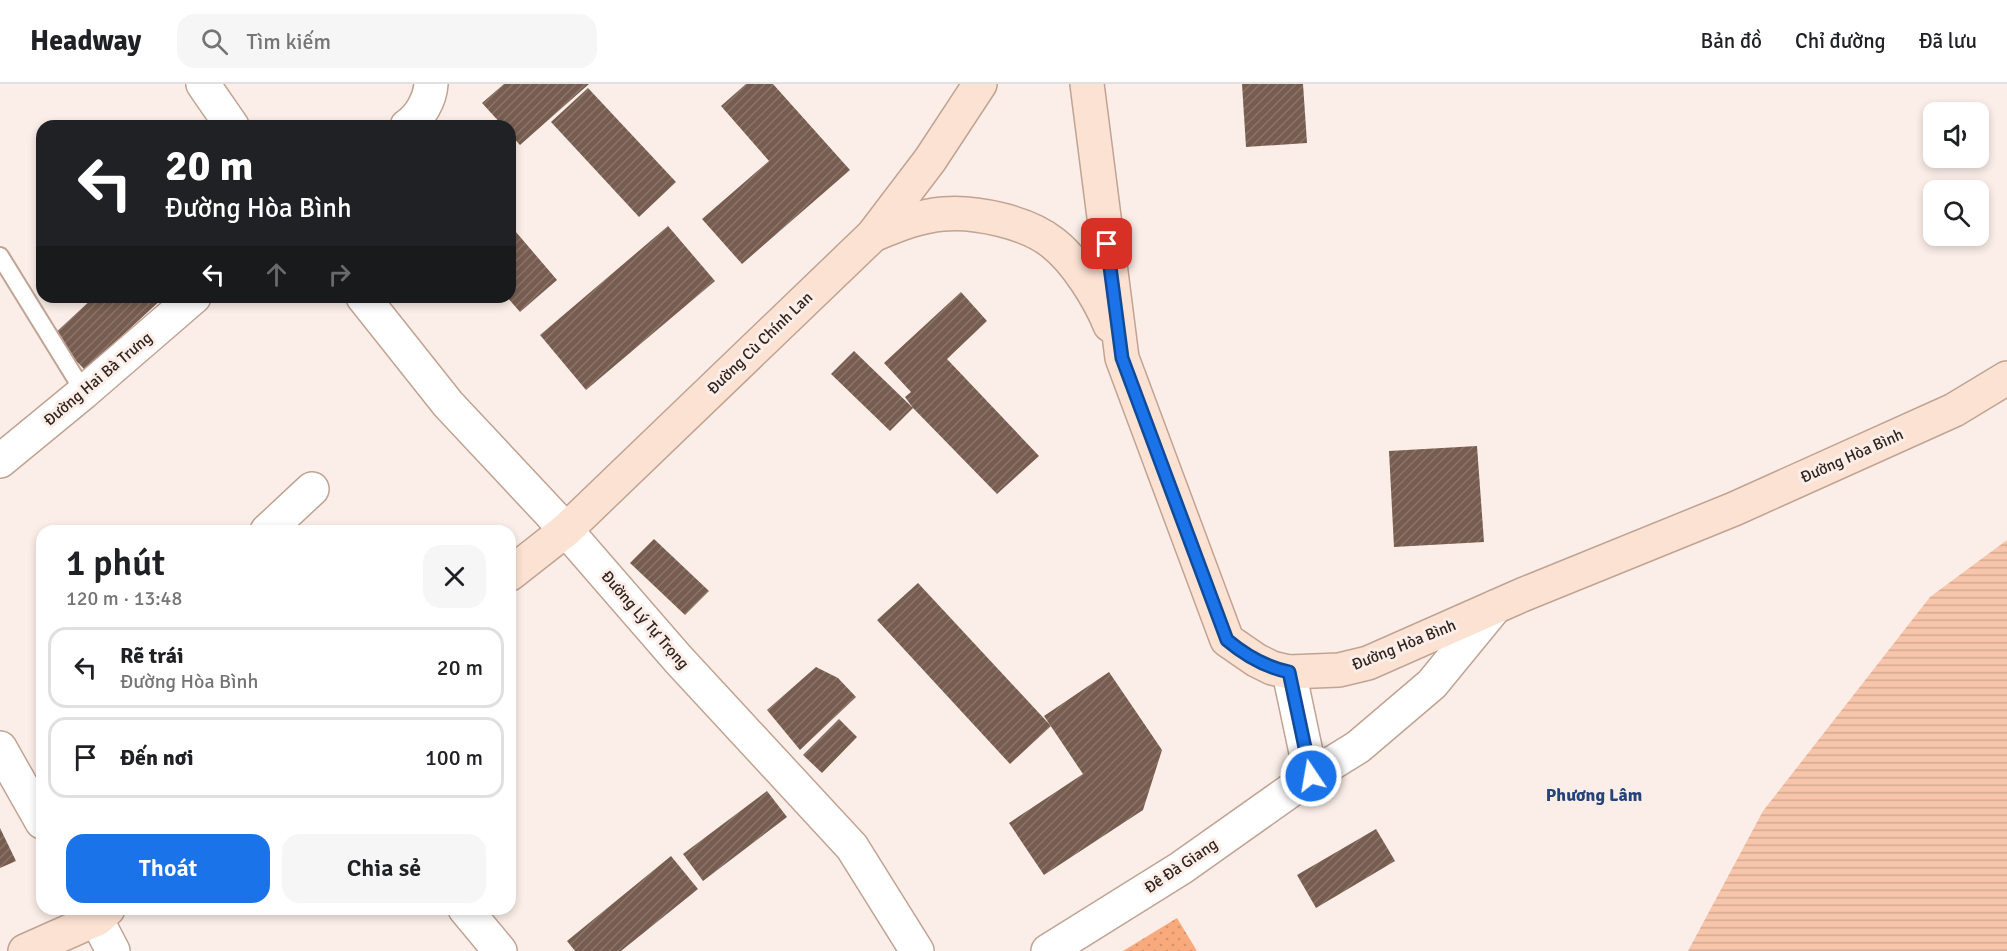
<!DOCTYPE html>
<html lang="vi">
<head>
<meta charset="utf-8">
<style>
	body { margin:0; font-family:Signika,sans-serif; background:#f6f6f6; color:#202124; height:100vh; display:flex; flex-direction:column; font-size:22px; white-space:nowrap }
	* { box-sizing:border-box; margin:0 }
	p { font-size:20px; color:#757577 }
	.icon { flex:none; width:33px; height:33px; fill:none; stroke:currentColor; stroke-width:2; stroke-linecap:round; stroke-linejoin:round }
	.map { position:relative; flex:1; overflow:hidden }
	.side { position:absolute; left:36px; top:441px; width:480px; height:390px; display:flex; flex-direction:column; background:#fff; border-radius:18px; box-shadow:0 3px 9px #0003 }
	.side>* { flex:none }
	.guide { position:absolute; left:36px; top:36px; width:480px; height:183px; border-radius:18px; box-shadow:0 3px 9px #0003; background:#202124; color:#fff; overflow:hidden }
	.controls { position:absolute; left:1923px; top:18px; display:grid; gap:12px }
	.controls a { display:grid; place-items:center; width:66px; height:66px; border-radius:12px; background:#fff; box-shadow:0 3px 9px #0003; font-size:30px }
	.pin { position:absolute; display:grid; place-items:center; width:51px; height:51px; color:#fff; margin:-26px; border-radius:12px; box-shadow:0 3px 9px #0006 }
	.me { position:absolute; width:66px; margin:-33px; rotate:348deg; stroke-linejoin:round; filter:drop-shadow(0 0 4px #0008) }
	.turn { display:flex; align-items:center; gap:21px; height:126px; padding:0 30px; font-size:27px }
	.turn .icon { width:78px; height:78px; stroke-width:2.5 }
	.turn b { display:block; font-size:42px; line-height:51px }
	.lanes { display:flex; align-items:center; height:57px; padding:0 30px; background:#0003; justify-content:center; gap:30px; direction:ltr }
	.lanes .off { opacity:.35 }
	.round { display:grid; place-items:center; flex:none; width:63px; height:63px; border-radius:18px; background:#f6f6f6 }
	.summary { display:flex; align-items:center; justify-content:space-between; height:102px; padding:0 30px }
	h1 { font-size:36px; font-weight:600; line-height:45px }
	.primary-button { display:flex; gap:12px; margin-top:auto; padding:12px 30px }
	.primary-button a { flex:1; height:69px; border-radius:18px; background:#1a73e8; color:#fff; font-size:24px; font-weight:600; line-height:69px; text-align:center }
	.primary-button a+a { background:#f6f6f6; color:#202124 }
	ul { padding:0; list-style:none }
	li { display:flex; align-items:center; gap:18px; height:81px; margin:0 12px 9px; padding:0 18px; border:3px solid #e0e0e0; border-radius:18px }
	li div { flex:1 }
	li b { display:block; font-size:22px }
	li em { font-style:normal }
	header { display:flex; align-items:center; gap:36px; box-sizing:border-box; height:84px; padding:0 30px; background:#fff; border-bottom:2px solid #e0e0e0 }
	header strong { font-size:28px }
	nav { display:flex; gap:33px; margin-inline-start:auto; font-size:21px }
	.search { width:420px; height:54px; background:#f6f6f6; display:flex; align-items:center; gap:15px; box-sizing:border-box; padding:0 21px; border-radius:18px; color:#757577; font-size:22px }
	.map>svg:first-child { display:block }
</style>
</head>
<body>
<header>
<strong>Headway</strong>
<div class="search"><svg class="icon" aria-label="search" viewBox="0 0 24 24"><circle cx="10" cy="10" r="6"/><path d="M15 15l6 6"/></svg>Tìm kiếm</div>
<nav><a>Bản đồ</a><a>Chỉ đường</a><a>Đã lưu</a></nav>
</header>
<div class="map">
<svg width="2007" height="867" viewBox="0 0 2007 867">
	<defs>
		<pattern id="grass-dots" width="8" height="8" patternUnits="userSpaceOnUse" patternTransform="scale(1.5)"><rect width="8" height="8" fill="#f9aa7d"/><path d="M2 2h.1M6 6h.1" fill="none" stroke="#d6926c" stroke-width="1.8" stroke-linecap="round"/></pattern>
		<pattern id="water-rules" width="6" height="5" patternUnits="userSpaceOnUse" patternTransform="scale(1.5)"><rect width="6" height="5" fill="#f7c5aa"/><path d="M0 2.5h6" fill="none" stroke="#d4a992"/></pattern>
		<pattern id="building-hatch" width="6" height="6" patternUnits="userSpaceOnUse" patternTransform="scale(1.5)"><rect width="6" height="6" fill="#775d4f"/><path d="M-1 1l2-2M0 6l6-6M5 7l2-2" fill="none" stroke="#8a756a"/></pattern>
	</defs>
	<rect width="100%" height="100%" fill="#fbeee8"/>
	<path fill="url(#grass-dots)" d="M 1177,834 L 1197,867 L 1123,867 Z"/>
	<path fill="url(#water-rules)" d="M 2007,456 L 2007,867 L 1688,867 L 1763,727 L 1930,513 Z"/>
	<g fill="url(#building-hatch)">
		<path d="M 504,0 L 589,0 L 520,61 L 510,50 L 510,42 L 503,42 L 482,19 Z"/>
		<path d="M 746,0 L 773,0 L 850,86 L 742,180 L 702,135 L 769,77 L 721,22 Z"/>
		<path d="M 1242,0 L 1303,0 L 1307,59 L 1246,63 Z"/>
		<path d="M 588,4 L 676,98 L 639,133 L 551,38 Z"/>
		<path d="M 510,141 L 557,196 L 520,228 L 507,213 L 510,213 Z"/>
		<path d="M 668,142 L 715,197 L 586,306 L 540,251 Z"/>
		<path d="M 961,208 L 987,237 L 947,275 L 1039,372 L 997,410 L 913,324 L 890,347 L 831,290 L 854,267 L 913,324 L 905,313 L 911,308 L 884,279 Z"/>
		<path d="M 94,213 L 164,213 L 85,286 L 52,252 Z"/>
		<path d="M 1477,362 L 1484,458 L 1394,463 L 1389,367 Z"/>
		<path d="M 654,455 L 709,507 L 685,531 L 630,479 Z"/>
		<path d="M 918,499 L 1051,642 L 1010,680 L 877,536 Z"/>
		<path d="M 816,583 L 838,594 L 856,613 L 800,666 L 767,626 Z"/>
		<path d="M 1109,588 L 1162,666 L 1143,726 L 1044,791 L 1009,739 L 1083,690 L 1044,632 Z"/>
		<path d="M 839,635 L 857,653 L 822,689 L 803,671 Z"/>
		<path d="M 767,707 L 787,733 L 703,797 L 683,770 Z"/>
		<path d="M 0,744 L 16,777 L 0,784 Z"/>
		<path d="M 1376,745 L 1395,777 L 1316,824 L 1297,791 Z"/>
		<path d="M 671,772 L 698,805 L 621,867 L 575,867 L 567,857 Z"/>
	</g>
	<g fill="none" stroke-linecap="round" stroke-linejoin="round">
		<defs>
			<path id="service" d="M 0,172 L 84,308"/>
			<g id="minor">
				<path d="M 203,0 L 232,42"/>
				<path d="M 407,42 C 420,33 430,16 431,0"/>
				<path d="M 363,213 L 448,320 L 566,446 L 678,575 L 852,763 L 917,867"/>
				<path d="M 0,377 L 84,308 L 194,213"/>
				<path d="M 267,447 L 312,405"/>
				<path d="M 0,664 L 42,738"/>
				<path d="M 91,825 L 113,867"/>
				<path d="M 465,825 L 500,867"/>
			</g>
			<g id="tertiary">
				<path d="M 1311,692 L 1358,663 L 1432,600 L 1495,523"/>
				<path d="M 1048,867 L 1181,784 L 1311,692 L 1289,588"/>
			</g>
			<g id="secondary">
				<path d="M 1087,0 L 1122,274 L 1227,556 L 1256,576 L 1272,584 L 1289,588 L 1339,586 L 1368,579 L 1522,511 L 1734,425 L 1954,326 L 2007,294"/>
				<path d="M 873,151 C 895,142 918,132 943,130 C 975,127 1027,138 1053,159 C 1076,177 1099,214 1110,241"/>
				<path d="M 510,490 L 566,446 L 873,151 L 930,76 L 980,0"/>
				<path d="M 25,867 L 97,835 L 108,825"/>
			</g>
		</defs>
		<use href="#service" stroke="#c0a393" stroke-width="20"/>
		<use href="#minor" stroke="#c0a393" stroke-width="36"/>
		<use href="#tertiary" stroke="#c0a393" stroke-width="36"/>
		<use href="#secondary" stroke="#c0a393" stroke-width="36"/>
		<use href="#service" stroke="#fff" stroke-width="16"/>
		<use href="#minor" stroke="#fff" stroke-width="33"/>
		<use href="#tertiary" stroke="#fff" stroke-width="33"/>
		<use href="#secondary" stroke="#fce2d3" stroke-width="33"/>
	</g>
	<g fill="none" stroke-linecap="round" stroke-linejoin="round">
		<defs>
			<path id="route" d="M 1107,160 L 1122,274 L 1227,556 C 1246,572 1265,583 1289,588 L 1311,692"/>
		</defs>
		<use href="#route" stroke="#114b97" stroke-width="15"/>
		<use href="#route" stroke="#1a73e8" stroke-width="10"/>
	</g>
	<g text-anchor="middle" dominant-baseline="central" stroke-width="6" stroke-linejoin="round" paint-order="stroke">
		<g font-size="16" fill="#31251f" stroke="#fbeee8">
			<text transform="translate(760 259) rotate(-44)">Đường Cù Chính Lan</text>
			<text transform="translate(98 295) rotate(-40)">Đường Hai Bà Trưng</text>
			<text transform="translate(1852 372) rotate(-24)">Đường Hòa Bình</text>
			<text transform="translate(645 536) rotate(49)">Đường Lý Tự Trọng</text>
			<text transform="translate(1404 561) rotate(-22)">Đường Hòa Bình</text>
			<text transform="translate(1181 782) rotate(-34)">Đê Đà Giang</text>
		</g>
		<g font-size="18" font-weight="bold" fill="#24447b" stroke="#fbeee8">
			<text x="1594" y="711">Phương Lâm</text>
		</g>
	</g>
</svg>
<div class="controls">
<a><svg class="icon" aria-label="sound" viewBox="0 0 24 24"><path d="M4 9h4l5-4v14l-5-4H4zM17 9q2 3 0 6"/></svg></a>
<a><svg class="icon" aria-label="search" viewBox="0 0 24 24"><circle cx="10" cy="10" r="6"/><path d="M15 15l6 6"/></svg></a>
</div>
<div class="pin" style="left:1107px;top:160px;background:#d93025"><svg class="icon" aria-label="arrive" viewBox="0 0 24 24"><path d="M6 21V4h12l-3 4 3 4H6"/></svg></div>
<svg class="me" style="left:1311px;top:692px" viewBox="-20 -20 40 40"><circle r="17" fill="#1a73e8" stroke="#fff" stroke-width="3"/><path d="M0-11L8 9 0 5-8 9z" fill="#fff"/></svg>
<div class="guide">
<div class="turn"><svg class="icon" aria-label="left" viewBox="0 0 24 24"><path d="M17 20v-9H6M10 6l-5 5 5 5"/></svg><div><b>20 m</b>Đường Hòa Bình</div></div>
<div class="lanes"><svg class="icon" aria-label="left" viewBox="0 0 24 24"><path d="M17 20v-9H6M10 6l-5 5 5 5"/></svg><svg class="icon off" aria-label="ahead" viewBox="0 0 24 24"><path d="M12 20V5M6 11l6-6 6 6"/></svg><svg class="icon off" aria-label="right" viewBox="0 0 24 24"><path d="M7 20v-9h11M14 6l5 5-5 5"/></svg></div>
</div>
<section class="side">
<div class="summary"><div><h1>1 phút</h1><p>120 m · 13:48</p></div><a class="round"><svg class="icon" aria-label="close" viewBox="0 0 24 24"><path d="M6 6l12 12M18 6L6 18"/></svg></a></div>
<ul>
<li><svg class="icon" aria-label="left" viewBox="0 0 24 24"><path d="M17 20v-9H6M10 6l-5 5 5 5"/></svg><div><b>Rẽ trái</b><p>Đường Hòa Bình</p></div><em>20 m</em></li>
<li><svg class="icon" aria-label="arrive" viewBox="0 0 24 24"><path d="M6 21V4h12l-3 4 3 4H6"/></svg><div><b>Đến nơi</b></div><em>100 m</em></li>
</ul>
<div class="primary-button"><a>Thoát</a><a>Chia sẻ</a></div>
</section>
</div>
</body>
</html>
